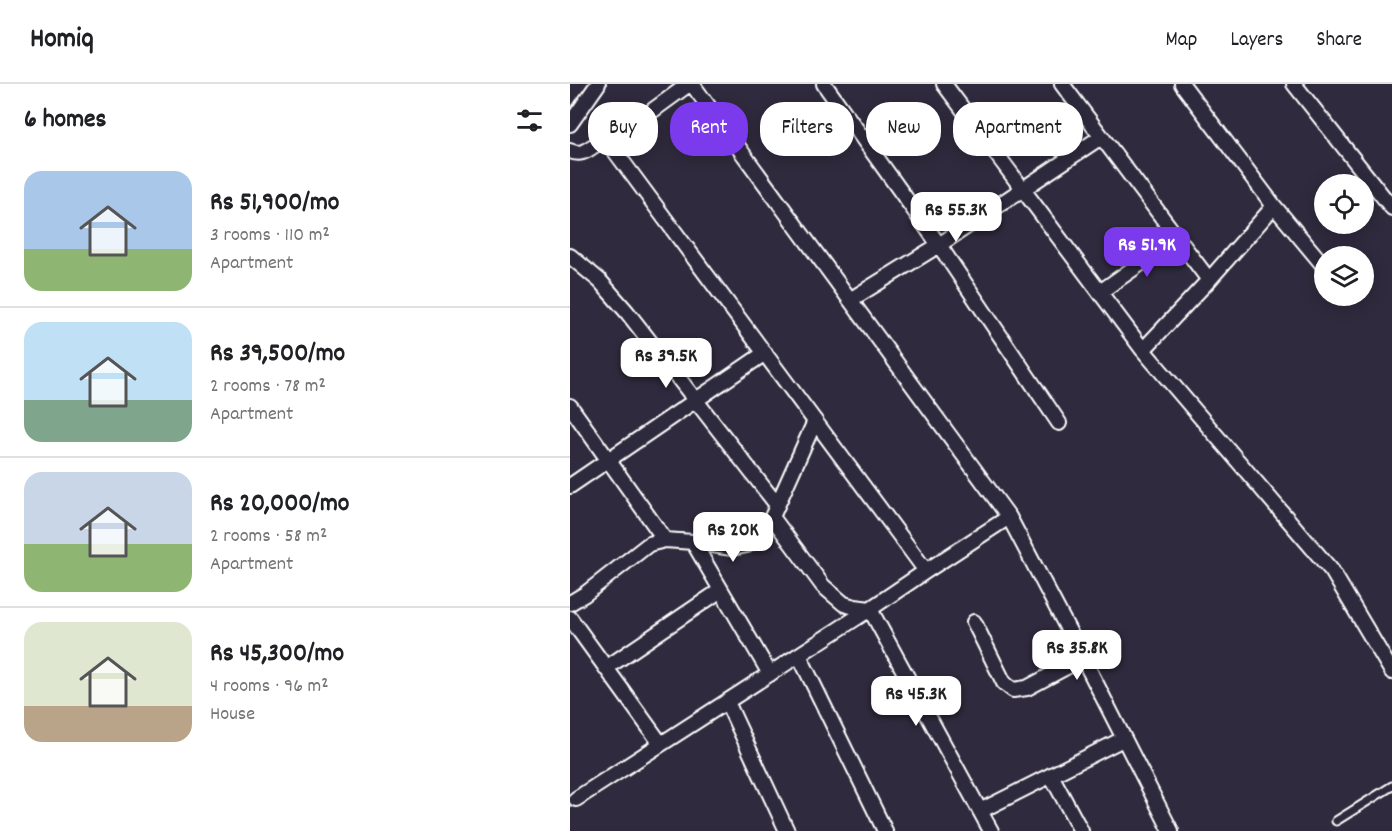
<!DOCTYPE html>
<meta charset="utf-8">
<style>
body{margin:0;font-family:Dekko,sans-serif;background:#f2f2f2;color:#202124;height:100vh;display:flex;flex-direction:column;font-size:22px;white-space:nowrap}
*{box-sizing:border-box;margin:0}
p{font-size:20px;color:#757577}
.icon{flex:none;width:33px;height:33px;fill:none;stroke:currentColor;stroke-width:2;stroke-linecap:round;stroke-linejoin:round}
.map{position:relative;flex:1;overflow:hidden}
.side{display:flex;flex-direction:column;background:#fff;width:570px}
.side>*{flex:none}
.guide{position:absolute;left:18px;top:18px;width:570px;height:54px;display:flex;gap:12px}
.controls{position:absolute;left:744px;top:90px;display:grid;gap:12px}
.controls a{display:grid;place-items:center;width:60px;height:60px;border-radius:50%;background:#fff;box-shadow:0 3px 15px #0003;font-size:30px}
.price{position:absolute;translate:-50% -51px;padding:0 14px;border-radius:12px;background:#fff;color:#222;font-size:20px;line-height:39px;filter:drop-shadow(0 2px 3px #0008)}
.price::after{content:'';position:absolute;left:50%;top:36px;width:18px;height:14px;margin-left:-9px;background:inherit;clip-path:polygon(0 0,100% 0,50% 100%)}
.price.current{background:#7c3aed;color:#fff}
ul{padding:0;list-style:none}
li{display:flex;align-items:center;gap:18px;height:150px;padding:0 24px}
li+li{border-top:2px solid #e0e0e0}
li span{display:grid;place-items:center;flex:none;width:168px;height:120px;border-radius:18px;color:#555}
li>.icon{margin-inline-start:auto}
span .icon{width:72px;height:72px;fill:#fffc;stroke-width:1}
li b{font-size:26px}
h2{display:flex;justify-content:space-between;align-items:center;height:72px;padding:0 24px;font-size:26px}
.tag{padding:0 21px;border-radius:24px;background:#fff;box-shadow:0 3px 15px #0003;font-size:21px;line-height:54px}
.tag.current{background:#7c3aed;color:#fff}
header{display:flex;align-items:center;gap:36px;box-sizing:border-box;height:84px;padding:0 30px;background:#fff;border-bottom:2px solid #e0e0e0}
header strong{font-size:28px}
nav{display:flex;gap:33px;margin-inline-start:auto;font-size:21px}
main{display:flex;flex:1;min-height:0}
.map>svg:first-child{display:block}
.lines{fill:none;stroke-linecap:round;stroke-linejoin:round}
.lane-casing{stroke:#fff;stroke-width:11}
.street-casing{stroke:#fff;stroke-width:18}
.lane{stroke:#2f2a3d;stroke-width:7}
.street{stroke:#2f2a3d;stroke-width:14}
</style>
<header>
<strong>Homiq</strong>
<nav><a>Map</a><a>Layers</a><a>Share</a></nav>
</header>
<main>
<section class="side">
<h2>6 homes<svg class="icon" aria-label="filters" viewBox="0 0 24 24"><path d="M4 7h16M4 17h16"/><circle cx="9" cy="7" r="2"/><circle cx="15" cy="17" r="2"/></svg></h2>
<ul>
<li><span style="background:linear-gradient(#a9c7e8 65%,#8fb573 0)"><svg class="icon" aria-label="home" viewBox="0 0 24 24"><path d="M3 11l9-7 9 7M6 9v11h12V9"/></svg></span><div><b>Rs 51,900/mo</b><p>3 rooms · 110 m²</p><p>Apartment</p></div></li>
<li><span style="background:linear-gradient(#bfe0f5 65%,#7fa58c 0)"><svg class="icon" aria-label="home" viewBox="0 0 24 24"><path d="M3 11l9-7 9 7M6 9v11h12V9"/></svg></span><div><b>Rs 39,500/mo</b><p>2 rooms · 78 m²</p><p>Apartment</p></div></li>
<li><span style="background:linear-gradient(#c9d6e8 60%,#8fb573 0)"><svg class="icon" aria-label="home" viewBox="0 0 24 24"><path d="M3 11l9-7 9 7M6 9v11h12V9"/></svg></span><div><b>Rs 20,000/mo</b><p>2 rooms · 58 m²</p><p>Apartment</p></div></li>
<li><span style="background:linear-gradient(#dfe7d0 70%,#b9a48a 0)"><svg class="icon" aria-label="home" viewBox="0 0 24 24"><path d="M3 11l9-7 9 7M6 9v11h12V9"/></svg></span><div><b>Rs 45,300/mo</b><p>4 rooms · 96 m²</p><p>House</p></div></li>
</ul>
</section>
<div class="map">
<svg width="822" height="747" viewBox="0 0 822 747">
<rect width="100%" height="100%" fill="#2f2a3d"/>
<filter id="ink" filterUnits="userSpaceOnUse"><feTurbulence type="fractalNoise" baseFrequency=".0167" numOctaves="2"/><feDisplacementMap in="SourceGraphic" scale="12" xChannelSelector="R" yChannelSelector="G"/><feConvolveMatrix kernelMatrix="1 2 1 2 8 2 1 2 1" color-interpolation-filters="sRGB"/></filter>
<g filter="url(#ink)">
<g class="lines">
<g class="lane-casing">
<path id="lane" d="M766,737L822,702"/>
</g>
<g class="street-casing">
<path id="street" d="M122,0L439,433L513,574L601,747
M254,0L369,161L489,339
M374,0L573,266L762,487L822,588
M492,0L639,196
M612,0L704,122L754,182
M724,0L822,124
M0,40L28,0
M38,59L119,0
M0,67C22,76 24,46 44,66L356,487
M0,172L30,197L57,228L207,421
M530,208L607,154
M280,216L369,161L531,53
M573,266L639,196L704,122
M0,322L95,456
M0,402L195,269
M202,433L253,502L274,520L285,523L300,525L421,747
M123,458L200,590
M0,519L15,510L79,460L95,456L123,458L162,464L177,461L186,455L193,448L202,433L245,337
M0,534L91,660
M404,538L434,599L443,606L457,604L513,574
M229,571L315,747
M36,584L151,506
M157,618L217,747
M481,691L511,747
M6,715L300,525L356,487L439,433
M410,727L553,655"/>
</g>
<use href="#lane" class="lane"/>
<use href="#street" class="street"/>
</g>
</g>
</svg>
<div class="controls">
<a><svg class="icon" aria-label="locate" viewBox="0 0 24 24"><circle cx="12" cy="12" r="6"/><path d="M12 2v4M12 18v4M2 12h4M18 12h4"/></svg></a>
<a><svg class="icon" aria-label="layers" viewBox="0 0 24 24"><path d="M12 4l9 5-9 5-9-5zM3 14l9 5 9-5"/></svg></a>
</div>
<b class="price" style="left:386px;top:159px">Rs 55.3K</b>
<b class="price current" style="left:577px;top:194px">Rs 51.9K</b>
<b class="price" style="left:96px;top:305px">Rs 39.5K</b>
<b class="price" style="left:163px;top:479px">Rs 20K</b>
<b class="price" style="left:507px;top:597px">Rs 35.8K</b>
<b class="price" style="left:346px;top:643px">Rs 45.3K</b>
<div class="guide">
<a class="tag">Buy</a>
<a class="tag current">Rent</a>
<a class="tag">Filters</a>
<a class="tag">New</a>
<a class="tag">Apartment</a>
</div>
</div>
</main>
